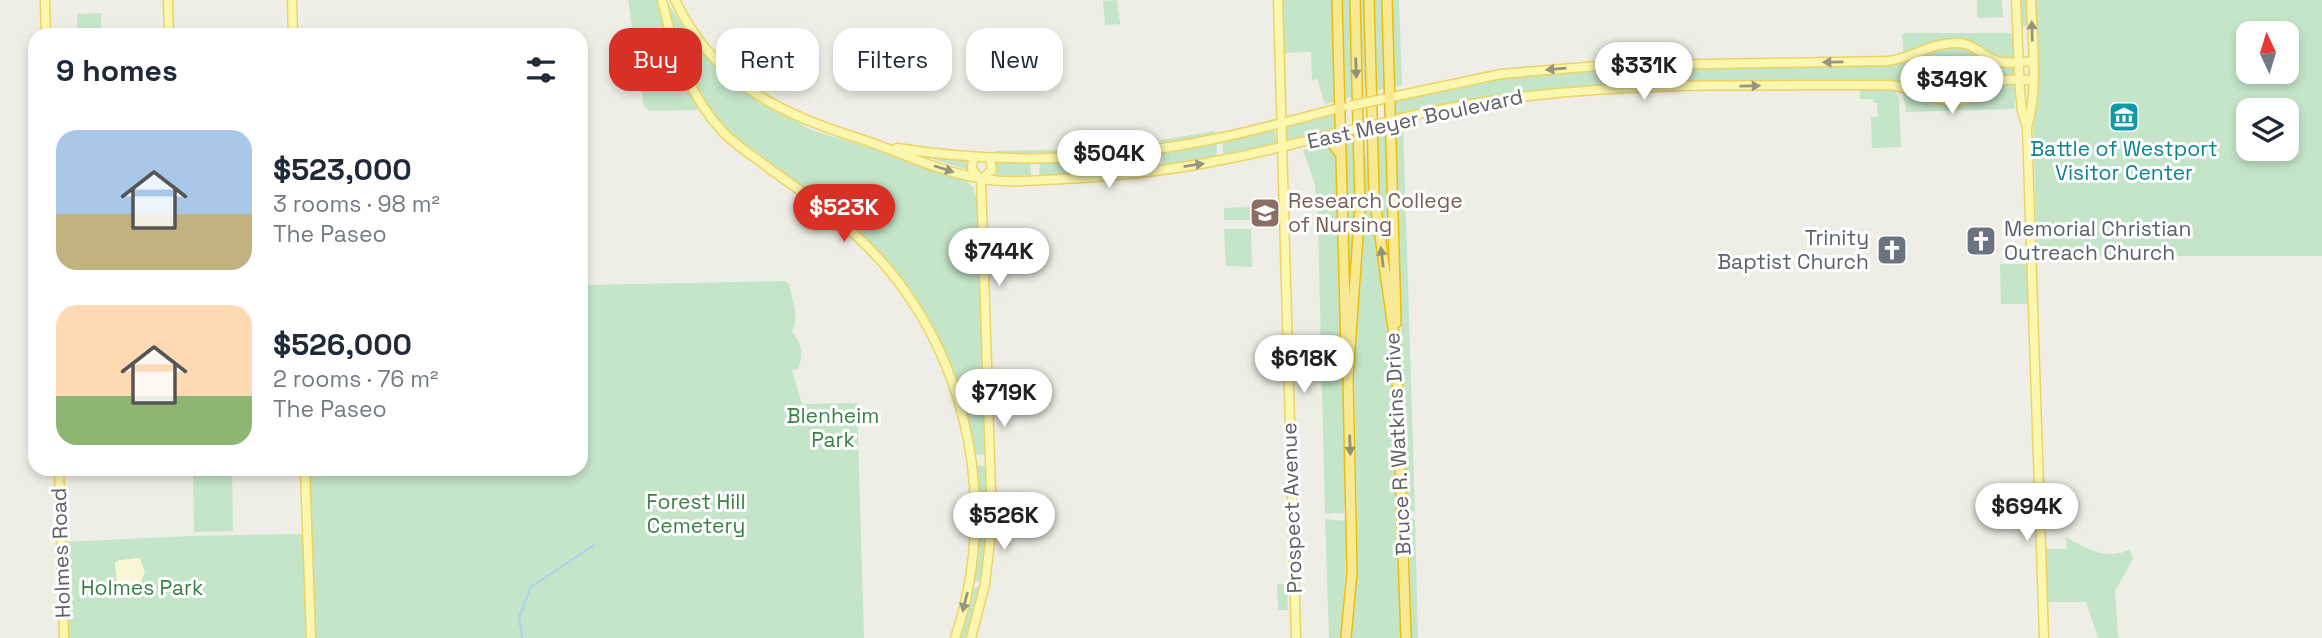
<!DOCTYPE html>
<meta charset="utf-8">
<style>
body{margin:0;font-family:"Space Grotesk",sans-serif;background:#f2f2f3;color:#1f2937;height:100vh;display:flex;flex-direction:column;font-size:26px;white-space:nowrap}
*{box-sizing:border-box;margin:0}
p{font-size:23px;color:#747a83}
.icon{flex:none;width:38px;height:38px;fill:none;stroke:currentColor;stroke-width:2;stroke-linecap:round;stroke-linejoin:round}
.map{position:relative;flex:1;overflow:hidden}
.drawer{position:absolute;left:28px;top:28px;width:560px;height:448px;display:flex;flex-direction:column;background:#fff;border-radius:21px;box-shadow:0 4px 10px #0003}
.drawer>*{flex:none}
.guide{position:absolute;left:609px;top:28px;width:665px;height:63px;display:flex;gap:14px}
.needle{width:46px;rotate:356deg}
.fabs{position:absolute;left:2236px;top:21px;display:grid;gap:14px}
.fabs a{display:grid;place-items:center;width:63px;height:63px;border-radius:14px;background:#fff;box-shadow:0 4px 10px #0003;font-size:35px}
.price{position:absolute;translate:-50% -60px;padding:0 16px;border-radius:24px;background:#fff;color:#222;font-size:23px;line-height:46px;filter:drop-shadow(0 2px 4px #0008)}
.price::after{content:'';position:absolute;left:50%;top:42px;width:21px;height:16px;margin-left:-10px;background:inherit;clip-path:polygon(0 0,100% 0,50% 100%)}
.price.on{background:#d93025;color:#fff}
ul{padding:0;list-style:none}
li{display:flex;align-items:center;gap:21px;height:175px;padding:0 28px}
li span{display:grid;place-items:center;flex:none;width:196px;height:140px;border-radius:21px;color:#555}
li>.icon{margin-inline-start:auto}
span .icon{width:84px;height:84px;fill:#fffc;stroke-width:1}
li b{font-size:30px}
h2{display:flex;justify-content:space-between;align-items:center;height:84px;padding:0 28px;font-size:30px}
.pill{padding:0 24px;border-radius:21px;background:#fff;box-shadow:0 4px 10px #0003;font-size:24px;line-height:63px}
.pill.on{background:#d93025;color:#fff}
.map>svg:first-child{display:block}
.green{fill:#c4e5c8;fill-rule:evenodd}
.sand{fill:#f9f5d7}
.water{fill:#aacffb}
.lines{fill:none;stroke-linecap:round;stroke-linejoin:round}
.stream{stroke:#aacffb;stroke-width:2}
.major-casing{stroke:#ebd463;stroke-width:11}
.highway-casing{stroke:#eabe0b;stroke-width:12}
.major{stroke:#fbf7af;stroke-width:8}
.highway{stroke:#f8ea94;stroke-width:9}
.major-bridge-casing{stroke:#ebd463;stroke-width:11;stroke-linecap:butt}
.major-bridge{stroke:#fbf7af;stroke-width:8}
.oneway{fill:#959580}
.oneway2{fill:#949076}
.labels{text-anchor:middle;stroke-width:6;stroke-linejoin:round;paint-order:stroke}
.street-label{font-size:21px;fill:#5e6066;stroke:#fff}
.culture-label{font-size:21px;fill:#0d838f;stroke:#fff}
.education-label{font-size:21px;fill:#785e54;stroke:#fff;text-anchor:start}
.worship-label{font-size:21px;fill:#5b616d;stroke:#fff;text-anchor:start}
.park-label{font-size:21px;fill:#398244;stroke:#fff}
</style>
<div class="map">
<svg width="2322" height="638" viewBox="0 0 2322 638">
<rect width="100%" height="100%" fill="#efeee6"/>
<path class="green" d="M628,0H659L675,60L698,104L697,110L650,111L644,107Z
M666,0L692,41L723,75L756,101L814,131L960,175L973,187L979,206L983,395H960L933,331L894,271L735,137L709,108L684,63L675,37Z
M1117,0L1120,24L1105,25L1103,1Z
M1282,0H1334L1336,101L1325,104L1317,79L1312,80L1311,52L1283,53Z
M1340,0H1351L1354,96L1345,99Z
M1360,0H1365L1366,73L1364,94Z
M1373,0H1385L1387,88L1376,91Z
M1390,0H1399L1402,85L1395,87Z
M1977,0H2002L2003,17L1977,18Z
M2019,0H2027L2028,24L2025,27L2020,25Z
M2034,0H2322V256H2043L2037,253L2033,119L2037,107ZM2249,33H2287V72H2249ZM2249,110H2287V149H2249Z
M101,13V32L98,35H77V14Z
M1905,33H2010L2014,37L2015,107L2013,109L1906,112L1903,92L1895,83L1593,86L1483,98L1394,116L1392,98L1488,78L1597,68L1904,60L1902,34Z
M1860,88L1895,91L1899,99L1901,147L1872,148L1871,117H1878L1877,103H1874L1873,99H1860Z
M1336,112L1337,130L1290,141L1286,139L1287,126Z
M1403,125L1415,511L1413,513L1407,511L1395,127Z
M1274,128L1277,141L1274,145L1223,155V141Z
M1387,129L1394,309L1380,202L1377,132Z
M1215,131L1214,135L1163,143L1160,140Z
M1365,135L1376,242L1392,369L1401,638H1352L1357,520L1354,360L1363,233L1364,158L1367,152Z
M1355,137V226L1349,312L1344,140Z
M1155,142L1154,145L1064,153L1000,154L994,151L1081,149Z
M1215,142L1217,145L1216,158L1164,166L1162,154L1165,150Z
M1329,143L1338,156L1346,483L1344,513L1325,514L1318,222L1315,185L1303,150Z
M1153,153L1155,165L1153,168L1043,177L1039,174L1040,161Z
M917,154L964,159L969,162V168L965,169Z
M998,161H1030L1031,175L998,176L994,171L995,163Z
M1250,207L1251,220H1224V208Z
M1224,229H1251L1252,267L1226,266Z
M2000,264H2027L2029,304H2001Z
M785,281L789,284C792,298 800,319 792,331C802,344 804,354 798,369L792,370L802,404L857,403L864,638H315L310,469H581V285Z
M964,401H982L984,404L986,452L984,455L974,454Z
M979,465L987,467V520L979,518L976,468Z
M193,469H232L233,531L194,532Z
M1413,518L1415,520L1418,638H1411L1409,520Z
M1325,519L1347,521L1342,638H1329Z
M987,525L983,580L974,582L979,527Z
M303,534L306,638H67L64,542L190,536Z
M2066,537C2088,550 2105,560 2130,550L2133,559L2115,591L2118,636L2120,638H2098L2086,602H2046L2044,549H2067Z
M1277,584H1287L1288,610H1278Z
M979,587L969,638H958L971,589Z"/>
<path class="sand" d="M140,558L145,572L140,584L128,589L117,586L115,563L119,560Z"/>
<path class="water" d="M1946,66V77L1916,78L1912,74L1915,67Z"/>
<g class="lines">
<path class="stream" d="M522,638L519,617L531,587L594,545"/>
<g class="major-casing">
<path id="major" d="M45,0L46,35
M168,0L169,35
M292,0L293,35
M662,0C673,49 689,96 724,133C738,147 755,157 770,169C797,188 825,208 850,230C964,330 1003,496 955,638
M675,0C714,81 776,113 858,138C898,151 937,171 979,178C1006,184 1036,180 1063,179C1116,176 1169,171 1221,160C1266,152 1310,139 1355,129
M1278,0L1296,638
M2016,0L2020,91L2022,111L2027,127L2044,638
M1991,59L1993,68L1991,84
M1378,100L1501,74L1598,66L1887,61C1911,59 1930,43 1955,43C1975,43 1979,54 1994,60C2005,65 2021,62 2032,61
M1385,122C1552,79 1718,86 1889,85C1913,87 1932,102 1957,101C1979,100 1980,88 1995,82C2006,78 2021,80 2033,80
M2027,127C2039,87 2032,41 2031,0
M897,148C1003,165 1114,160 1219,138C1261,129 1302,118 1343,107
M973,157L972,169L980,179
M983,178L992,170L990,158
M59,469L64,638
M305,469L311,638
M971,638L985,584L992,523L981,179"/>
</g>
<g class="highway-casing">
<path id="highway" d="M1337,0L1346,350
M1369,0L1374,194L1396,349L1406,638
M1387,0L1396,323
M1319,138L1331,142L1341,155
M1346,638L1352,571L1348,377L1360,207L1355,0"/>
</g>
<use href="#major" class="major"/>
<use href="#highway" class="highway"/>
<g class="major-bridge-casing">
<path id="major-bridge" d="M1350,106L1378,100
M1355,129L1382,123"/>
</g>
<use href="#major-bridge" class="major-bridge"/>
</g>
<defs><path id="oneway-solid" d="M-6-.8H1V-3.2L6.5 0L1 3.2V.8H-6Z" transform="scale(1.75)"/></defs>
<g class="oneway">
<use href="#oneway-solid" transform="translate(2032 31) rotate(-92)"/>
<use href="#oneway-solid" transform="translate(1833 62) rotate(179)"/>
<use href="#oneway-solid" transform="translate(1556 69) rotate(175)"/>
<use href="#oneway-solid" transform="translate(1750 86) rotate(-1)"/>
<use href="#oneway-solid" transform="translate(1194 165) rotate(-9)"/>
<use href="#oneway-solid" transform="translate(944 169) rotate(18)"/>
<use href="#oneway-solid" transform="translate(965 602) rotate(104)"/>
</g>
<g class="oneway2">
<use href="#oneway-solid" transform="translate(1356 68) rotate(88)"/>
<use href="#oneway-solid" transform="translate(1382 257) rotate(-97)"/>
<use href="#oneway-solid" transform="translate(1350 445) rotate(88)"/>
</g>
<defs>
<g id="museum-square" transform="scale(1.575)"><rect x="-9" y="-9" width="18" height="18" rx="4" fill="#0f9aa8" stroke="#fff"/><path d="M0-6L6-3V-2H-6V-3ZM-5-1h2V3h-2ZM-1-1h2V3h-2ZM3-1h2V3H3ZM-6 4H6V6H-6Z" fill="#fff"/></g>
<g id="university-square" transform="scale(1.575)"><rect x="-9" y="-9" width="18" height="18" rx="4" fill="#8d6e63" stroke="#fff"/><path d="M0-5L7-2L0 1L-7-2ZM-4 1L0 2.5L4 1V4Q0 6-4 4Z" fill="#fff"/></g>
<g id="church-square" transform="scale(1.575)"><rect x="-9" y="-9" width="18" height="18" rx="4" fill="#6b7280" stroke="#fff"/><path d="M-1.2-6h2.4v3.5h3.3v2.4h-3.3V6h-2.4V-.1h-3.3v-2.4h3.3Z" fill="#fff"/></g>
</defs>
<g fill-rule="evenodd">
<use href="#museum-square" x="2124" y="117"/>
<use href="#university-square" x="1265" y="213"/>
<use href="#church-square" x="1981" y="241"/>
<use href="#church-square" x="1892" y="250"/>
</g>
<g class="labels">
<g class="street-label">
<text transform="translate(1415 119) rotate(-12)" y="7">East Meyer Boulevard</text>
<text transform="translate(1398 444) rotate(-93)" y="7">Bruce R. Watkins Drive</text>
<text transform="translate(1292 508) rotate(-92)" y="7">Prospect Avenue</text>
<text transform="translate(61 553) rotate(-92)" y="7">Holmes Road</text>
</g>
<g class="culture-label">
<text x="2124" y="156">Battle of Westport<tspan x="2124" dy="24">Visitor Center</tspan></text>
</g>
<g class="education-label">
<text x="1288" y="208">Research College<tspan x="1288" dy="24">of Nursing</tspan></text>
</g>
<g class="worship-label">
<text x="2004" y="236">Memorial Christian<tspan x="2004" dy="24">Outreach Church</tspan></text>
<text x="1869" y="245" text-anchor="end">Trinity<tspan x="1869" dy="24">Baptist Church</tspan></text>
</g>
<g class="park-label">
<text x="833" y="423">Blenheim<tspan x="833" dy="24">Park</tspan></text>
<text x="696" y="509">Forest Hill<tspan x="696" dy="24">Cemetery</tspan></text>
<text x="142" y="595">Holmes Park</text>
</g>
</g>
</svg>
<div class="fabs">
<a><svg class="needle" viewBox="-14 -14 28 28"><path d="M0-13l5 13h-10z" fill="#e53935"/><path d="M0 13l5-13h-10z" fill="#747a83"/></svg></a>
<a><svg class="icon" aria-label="layers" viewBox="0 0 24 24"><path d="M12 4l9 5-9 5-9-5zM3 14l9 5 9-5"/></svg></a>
</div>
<b class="price" style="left:1644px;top:102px">$331K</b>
<b class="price" style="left:1952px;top:116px">$349K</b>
<b class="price" style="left:1109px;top:190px">$504K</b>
<b class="price on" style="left:844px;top:244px">$523K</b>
<b class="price" style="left:999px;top:288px">$744K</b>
<b class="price" style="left:1304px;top:395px">$618K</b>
<b class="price" style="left:1004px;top:429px">$719K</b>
<b class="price" style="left:2027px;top:543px">$694K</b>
<b class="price" style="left:1004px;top:552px">$526K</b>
<div class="guide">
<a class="pill on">Buy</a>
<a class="pill">Rent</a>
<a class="pill">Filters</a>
<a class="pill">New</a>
</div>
<section class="drawer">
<h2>9 homes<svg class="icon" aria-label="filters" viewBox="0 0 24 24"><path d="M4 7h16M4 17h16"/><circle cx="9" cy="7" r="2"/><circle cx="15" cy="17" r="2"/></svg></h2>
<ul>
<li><span style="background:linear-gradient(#a9c7e8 60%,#c2b280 0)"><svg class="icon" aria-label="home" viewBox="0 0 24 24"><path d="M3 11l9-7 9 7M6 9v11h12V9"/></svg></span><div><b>$523,000</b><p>3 rooms · 98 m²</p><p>The Paseo</p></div></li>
<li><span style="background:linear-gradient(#ffd9b3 65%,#8fb573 0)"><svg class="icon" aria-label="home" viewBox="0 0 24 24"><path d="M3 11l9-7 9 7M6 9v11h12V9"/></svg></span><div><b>$526,000</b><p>2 rooms · 76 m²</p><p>The Paseo</p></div></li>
</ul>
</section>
</div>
